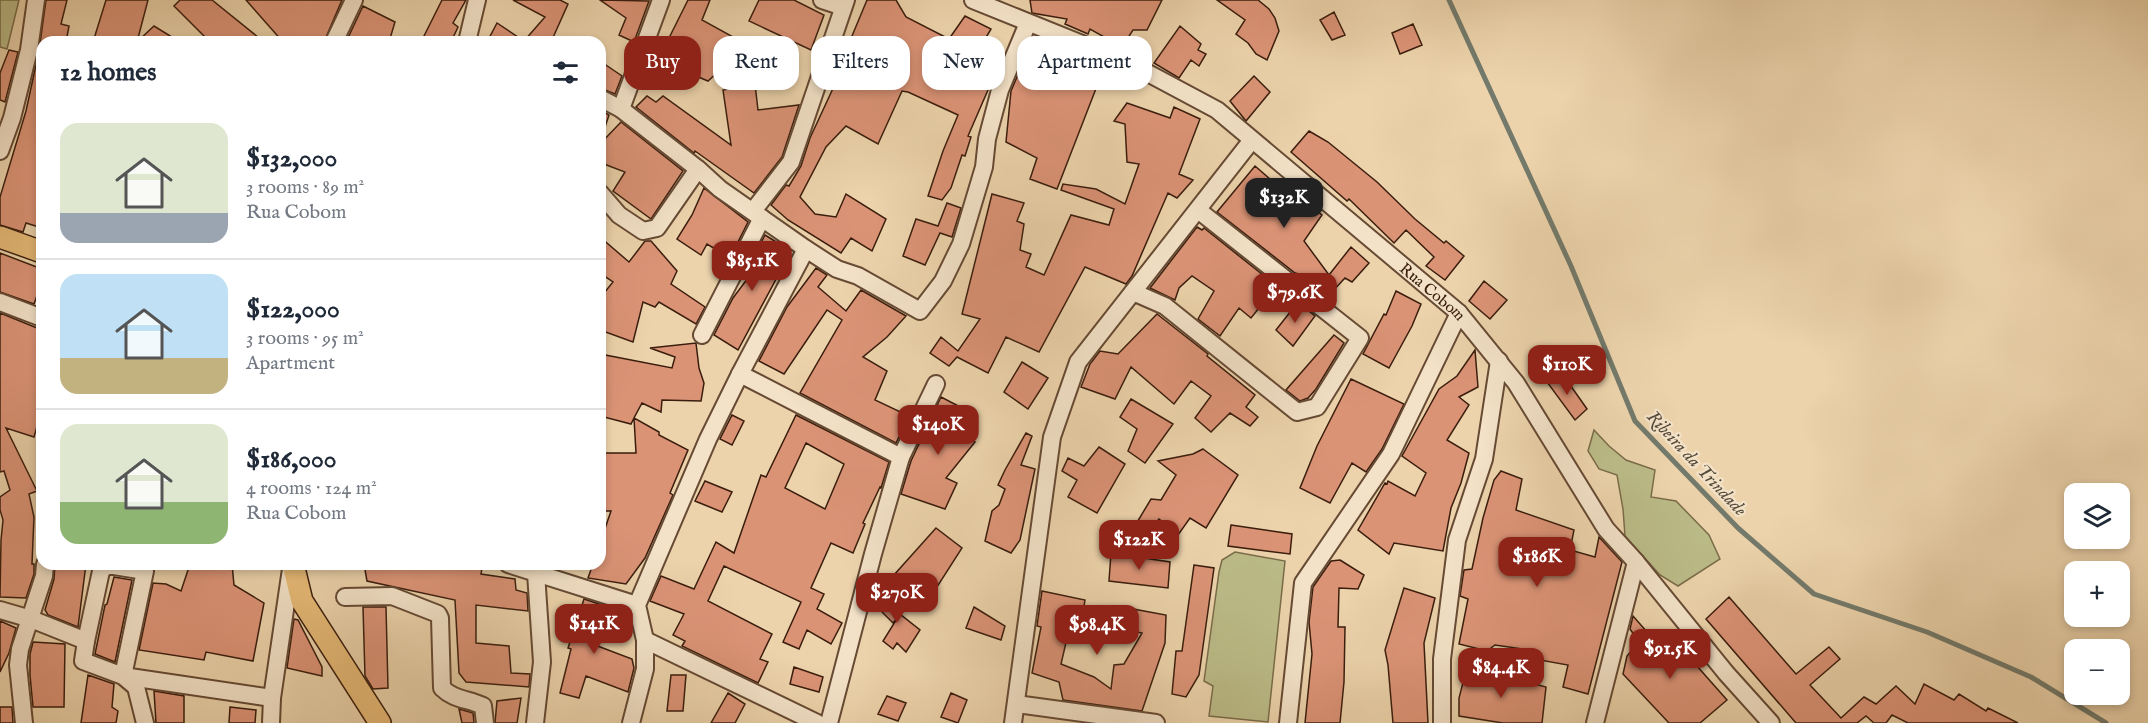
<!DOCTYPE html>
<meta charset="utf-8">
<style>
body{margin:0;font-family:"IM FELL English",serif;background:#f6f6f7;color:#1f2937;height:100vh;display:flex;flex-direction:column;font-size:22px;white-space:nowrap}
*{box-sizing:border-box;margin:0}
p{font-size:20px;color:#747a83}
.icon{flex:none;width:33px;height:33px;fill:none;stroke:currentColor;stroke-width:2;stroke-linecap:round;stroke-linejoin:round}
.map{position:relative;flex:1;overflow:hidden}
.side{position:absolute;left:36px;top:36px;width:570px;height:534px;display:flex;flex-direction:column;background:#fff;border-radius:18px;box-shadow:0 3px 9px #0003}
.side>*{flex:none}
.banner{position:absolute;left:624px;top:36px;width:570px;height:54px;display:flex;gap:12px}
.buttons{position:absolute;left:2064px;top:483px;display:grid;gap:12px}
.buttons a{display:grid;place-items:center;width:66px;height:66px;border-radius:12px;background:#fff;box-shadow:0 3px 9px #0003;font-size:30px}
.price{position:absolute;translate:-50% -51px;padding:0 14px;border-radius:12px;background:#8f2418;color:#fff;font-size:20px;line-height:39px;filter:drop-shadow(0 2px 3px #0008)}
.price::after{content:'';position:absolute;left:50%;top:36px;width:18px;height:14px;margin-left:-9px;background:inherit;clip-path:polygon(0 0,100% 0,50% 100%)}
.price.on{background:#222;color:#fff}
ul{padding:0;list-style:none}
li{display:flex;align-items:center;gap:18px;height:150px;padding:0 24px}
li+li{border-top:2px solid #e0e1e3}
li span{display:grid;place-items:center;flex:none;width:168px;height:120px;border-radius:18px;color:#555}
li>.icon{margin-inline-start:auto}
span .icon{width:72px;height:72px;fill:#fffc;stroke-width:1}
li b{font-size:26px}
h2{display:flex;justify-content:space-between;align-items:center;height:72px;padding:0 24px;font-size:26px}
.tag{padding:0 21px;border-radius:18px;background:#fff;box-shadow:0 3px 9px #0003;font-size:21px;line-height:54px}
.tag.on{background:#8f2418;color:#fff}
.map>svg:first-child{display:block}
.green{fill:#bbbb87;stroke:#7a6c4a;stroke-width:1.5}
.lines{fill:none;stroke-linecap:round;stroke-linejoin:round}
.stream{stroke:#737a6b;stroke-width:5}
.building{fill:#db9376;stroke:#3a1d0d;stroke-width:1.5;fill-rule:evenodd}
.minor-casing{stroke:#664a34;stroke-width:20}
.major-casing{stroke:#3a1d0d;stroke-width:24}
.minor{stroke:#f3e2c8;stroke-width:16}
.major{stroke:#e6ba76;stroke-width:21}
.labels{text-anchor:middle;stroke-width:4.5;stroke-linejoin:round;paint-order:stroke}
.street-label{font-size:16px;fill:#3a1d0d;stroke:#f3e2c8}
.water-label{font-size:18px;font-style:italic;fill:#564c3c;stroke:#f3e2c8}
</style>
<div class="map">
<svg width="2148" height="723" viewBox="0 0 2148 723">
<rect width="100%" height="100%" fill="#ecd3ab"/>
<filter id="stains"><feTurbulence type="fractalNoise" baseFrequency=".00333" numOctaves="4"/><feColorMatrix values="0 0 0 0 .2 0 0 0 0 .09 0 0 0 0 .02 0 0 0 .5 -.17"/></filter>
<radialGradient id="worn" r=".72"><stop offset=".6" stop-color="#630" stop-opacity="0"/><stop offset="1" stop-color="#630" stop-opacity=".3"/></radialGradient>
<path class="green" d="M0,0H19L7,49L0,47Z
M1594,430L1609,446L1626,460L1655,470L1651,497L1676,501L1709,535L1720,559L1678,586L1660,575L1625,536L1623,509L1617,475L1599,469L1588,451Z
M1235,552L1285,561L1268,722L1209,716L1213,686L1204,681L1219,572L1222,560Z"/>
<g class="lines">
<path class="stream" d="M1449,0L1571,266L1635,421L1738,528L1814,594L1927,632L2031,677L2106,723"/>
</g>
<path class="building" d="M46,0H67L61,24L69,26L66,42H42V228L26,223L23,232L0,225V197L26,111L39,51Z
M106,0H148L137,42L154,26L180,42H93Z
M180,0H212L264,42H210L174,6Z
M246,0H342L324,42H283Z
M442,0H466L453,23L458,27L451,42H421Z
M513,0H560L568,4L551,42H487L497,23L524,41L545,17Z
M600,0L649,1L634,42L619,35L626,18Z
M688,0H710L702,20L735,38L720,70L708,81L658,60Z
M759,0H794L824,15L811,50L749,21Z
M867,0H896L906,17L949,39L965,16L991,29L981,46L1001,60L968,136L971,137L965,156L962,155L951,188L942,200L928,196L943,151L958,115L908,92L902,91L878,144L846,126L826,147L800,197L815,214L836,217L846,194L886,219L872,251L851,238L841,253L788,220L771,205L786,185L789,186L801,166L810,138L842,69L852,36Z
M1030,0H1162L1147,30H1133L1122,47L1090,29L1088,34L1065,24L1067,19L1032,13Z
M1217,0H1258L1269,9L1275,18L1279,31L1267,60L1256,54L1248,43L1236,34L1245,20Z
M363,6L395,22L389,42H346Z
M1334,12L1345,35L1332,40L1320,20Z
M1413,24L1422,45L1400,54L1392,33Z
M1180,26L1201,44L1198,50L1206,54L1199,66L1191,60L1179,78L1154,63Z
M1037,40L1104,68L1057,189L1030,179L1037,158L1006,142L1011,91L1026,56Z
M9,50L18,52L5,102L0,100V73Z
M600,61L622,76L615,94L600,88Z
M1254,76L1270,92L1246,121L1230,101Z
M755,84L758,110L799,105L782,157L754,193L695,151L694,153L636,107L647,96L656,102L663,96L731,145L723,90Z
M1127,103L1170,118L1174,107L1200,119L1179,174L1193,180L1177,198L1168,193L1132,276L1126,284L1085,267L1039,352L1006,337L988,373L957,357L949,366L930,353L941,337L958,351L980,319L962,314L992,194L1024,203L1017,221L1024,224L1020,250L1031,254L1026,267L1044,275L1071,215L1109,225L1114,209L1061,190L1063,184L1096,189L1125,204L1139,164L1127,162L1125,124L1114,121Z
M600,110L609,115L602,136L600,135Z
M621,122L683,171L651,219L613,191L625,172L604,164L600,160V144Z
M1309,131L1328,142L1377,182L1415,219L1444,243L1446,241L1464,256L1445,280L1426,266L1434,257L1406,230L1394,243L1349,199L1347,201L1291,152Z
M1255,166L1301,206L1304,201L1322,215L1304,241L1329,275L1351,247L1369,263L1352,282L1345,278L1331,293L1322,284L1325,281L1295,273L1217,212Z
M704,188L748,222L730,258L707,244L701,255L677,239L692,215Z
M947,203L961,208L952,237L940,233L925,265L903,256L916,219L938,226Z
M1197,227L1202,230L1204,228L1268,279L1276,287L1251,318L1239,308L1220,336L1198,319L1214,291L1192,276L1179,288L1175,300L1150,288Z
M765,235L786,248L788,257L738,350L714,335L733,298L748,278L745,276L747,269Z
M600,237L629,262L645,241H651L677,271L671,284L705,307L696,324L659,302L655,307L643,302L633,342L600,330V298L613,282L600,273Z
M0,253L42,269V282L34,304L0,292Z
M816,268L827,275L818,287L846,311L861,290L906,316L887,337L863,357L887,371L875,400L909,416L896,443L800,393L842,320L827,310L784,374L759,361L787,307Z
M1484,281L1507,300L1490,319L1469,301Z
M1396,291L1421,304L1412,326L1389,368L1363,354L1384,314L1386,315Z
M1298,302L1315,316L1293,346L1276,330Z
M0,313L42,330V409L34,437L6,428L37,491L29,494L34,517L32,564H34V574L26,598L0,597L1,540L3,520L0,510V497L10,490L4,471L0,472Z
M1157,314L1208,354L1207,356L1255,395L1246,407L1258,417L1250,426L1230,413L1211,432L1195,418L1211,396L1191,381L1174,404L1131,367L1115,399L1081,387L1090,364L1100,351L1118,354Z
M1334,335L1344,343L1316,389L1308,398L1300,401L1286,390Z
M696,343L699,368L704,383L701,401L662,400L661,412L642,403L634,418L659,432V435L688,450L670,493L673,495L645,558L626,584L588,578L593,564H600V543L611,511H600V453H636L634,418L631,424L600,416V354L672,368L675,357L650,348Z
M1475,350L1478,387L1459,397L1469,405L1447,440L1469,453L1461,483L1451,508L1443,551L1394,543L1389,554L1358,530L1385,483L1387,484L1388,481L1415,496L1426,473L1402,456L1439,389L1457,376Z
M1022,362L1048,378L1028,409L1004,392Z
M1561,372L1587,409L1575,420L1547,382Z
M1351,379L1404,404L1382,449L1366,472L1352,463L1330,503L1300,488L1317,446Z
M941,397L970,412L959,433L975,442L946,478L957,483L945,509L901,494L911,461Z
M1131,399L1173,424L1145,463L1128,451L1137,429L1120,417Z
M732,415L744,421L732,445L720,439Z
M796,415L889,462L881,488L880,487L863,523L865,524L853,553L831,543L811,588L824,594L817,609L842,623L831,644L807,630L799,649L783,642L801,602L724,566L708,601L772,634L760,659L768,662L758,683L682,646L685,641L673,635L684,614L650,601L661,576L694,589L716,542L734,553L761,475L766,477ZM806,443L844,464L825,509L785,488Z
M1026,433L1032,436L1021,465L1035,469L1020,540L1011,553L985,541L992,511L999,505L1005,489L998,485L1005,470Z
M1099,447L1125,464L1097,513L1068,497L1077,480L1062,471L1068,458L1084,466Z
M1203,449L1238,475L1206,528L1190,518L1178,535L1159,519L1148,532L1136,524L1151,499L1161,500L1176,475L1158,461L1193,454Z
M1501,471L1522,479L1516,510L1574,530L1570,550L1595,557L1599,537L1622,562L1588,694L1563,687L1568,665L1534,659L1536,651L1495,645L1487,651L1459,644L1468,599L1460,596L1464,570L1472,569L1483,518L1494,480Z
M705,481L732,492L722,512L695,501Z
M1231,525L1292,534L1290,554L1228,546Z
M936,528L962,548L928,601L894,575Z
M1111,553L1170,562L1168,588L1109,581Z
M1340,560L1364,575L1358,589L1339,588L1338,627H1345L1344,682L1340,723H1305L1312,654L1309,622L1313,587L1331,561Z
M55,564H86L78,627L48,615L45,610L54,579Z
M190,564H232L234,585L264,603L253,661L206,652L204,660L139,650L153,583L166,584L181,591Z
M364,564H465L482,568L481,574L515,579L516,590L527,593L528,611L476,605V643L509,646L511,673L530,674L529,687L466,682L459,673L455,600L367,581Z
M1194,565L1214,568L1199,675L1186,697L1172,694L1176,651H1182Z
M114,577L132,580L115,662L95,654L105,605L107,604Z
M1404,588L1435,598L1424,643L1428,723H1393L1388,665L1385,650Z
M886,591L903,610L900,614L920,630L906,652L897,643L893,649L883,641L898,617L893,623L875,605Z
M1042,591L1085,600L1079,637L1068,634L1061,664L1094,677L1111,689L1114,665L1124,664L1142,633L1131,631L1133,609L1166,615L1165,643L1142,711L1063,700L1059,682L1032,673L1041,627L1037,626Z
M1729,597L1796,674L1829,647L1840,659L1810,685L1841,718L1864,697L1876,704L1896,686L1915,704L1924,684L1954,700L1959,694L1986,711L1988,708L2018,723H1908L1892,715L1886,723H1874L1866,716L1857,723H1796L1706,619Z
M584,599L611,608L606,622L603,621L595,645L632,659L634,668L628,692L586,676L579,698L560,693L571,649L568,648Z
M363,607H386L388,688L373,689L365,676Z
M974,607L1005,626L1001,640L966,628Z
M1633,616L1662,649L1674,640L1727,700L1700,723H1669L1623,674L1627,656L1639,642L1630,629Z
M294,619L298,620L322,667V676L287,668Z
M0,621L16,628L9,653L0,672Z
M33,642L65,644L64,707H33L30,675V654Z
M794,667L823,677L819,692L790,684Z
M1466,671L1520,680L1546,687L1542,723H1503L1459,716V698Z
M88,675L114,684L112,707L118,711L116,723H81Z
M671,675H686L683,711H667Z
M154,691L184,696V723H156Z
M728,693L745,704L735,723H711Z
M951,693L967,700L958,723L941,717Z
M887,696L906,703L898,721L878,714Z
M521,698L517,723H495L497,701Z
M0,707H12L13,723H0Z
M230,707L256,710L255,723H229Z
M459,709L473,713L474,723H462Z"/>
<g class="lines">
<g class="minor-casing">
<g id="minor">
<path d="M822,0L843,7"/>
<path id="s1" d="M973,0L1129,63L1217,110L1459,313L1516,383L1606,529L1636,562L1726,673L1771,723"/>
<path d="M334,42L354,0"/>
<path d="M467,42L477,0"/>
<path d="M600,98L621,109L698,169L720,189L806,249L837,269L858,276L920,311L943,281L961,244L984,167L987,139L1000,90L1028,23"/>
<path d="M621,109L661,0"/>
<path d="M0,151L12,118L29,50L36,0"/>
<path d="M600,193L619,215L643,231L657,228L698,169"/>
<path d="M753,211L791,162L846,0"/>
<path d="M1133,292L1165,306L1297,412L1317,407L1360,338L1198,210"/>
<path d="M0,302L42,318"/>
<path d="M702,335L762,218"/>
<path d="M740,374L901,457"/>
<path d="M114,564V566L145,571L123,676L272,698"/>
<path d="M508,564L637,605"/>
<path d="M345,597L392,596L438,614L440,618L442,688C454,700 469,699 483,706L485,723"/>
<path d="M0,610L31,619L86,641L83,661L123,676L136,687L145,723"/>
<path d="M645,640L817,723"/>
<path d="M86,641L101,571L106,566H114"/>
<path d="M1016,704L1156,723"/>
<path d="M24,723L18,665L20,649L44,576L45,564"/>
<path d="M271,723L272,698L291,569"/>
<path d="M535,723L542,662L536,573"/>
<path d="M631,723L645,669V640L637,605L708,439L740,374L806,249"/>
<path d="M829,723L873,554L901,457L936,384"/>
<path d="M1013,723L1052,437L1078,362L1252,140"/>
<path d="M1288,723L1303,583L1391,454L1459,313"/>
<path d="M1442,723V659L1457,540L1484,459L1499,361"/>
<path d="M1595,723L1636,562"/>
</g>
</g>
<g class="major-casing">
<path id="major" d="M0,237L42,252
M293,564L302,601L380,723"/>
</g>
<use href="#minor" class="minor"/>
<use href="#major" class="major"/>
</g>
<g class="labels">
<g class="street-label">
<text dy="6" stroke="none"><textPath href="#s1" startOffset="550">Rua Cobom</textPath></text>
</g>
<g class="water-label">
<text transform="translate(1697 463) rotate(47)" y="6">Ribeira da Trindade</text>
</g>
</g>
<rect width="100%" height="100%" filter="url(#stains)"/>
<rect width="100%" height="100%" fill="url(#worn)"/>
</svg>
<div class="buttons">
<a><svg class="icon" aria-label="layers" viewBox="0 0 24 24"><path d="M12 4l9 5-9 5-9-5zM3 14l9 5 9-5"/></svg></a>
<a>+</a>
<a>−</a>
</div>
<b class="price on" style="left:1284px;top:229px">$132K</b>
<b class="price" style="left:752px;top:292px">$85.1K</b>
<b class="price" style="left:1295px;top:324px">$79.6K</b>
<b class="price" style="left:1567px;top:396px">$110K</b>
<b class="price" style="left:938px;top:456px">$140K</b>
<b class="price" style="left:1139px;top:571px">$122K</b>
<b class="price" style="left:1537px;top:588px">$186K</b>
<b class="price" style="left:897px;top:624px">$270K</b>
<b class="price" style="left:594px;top:655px">$141K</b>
<b class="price" style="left:1097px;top:656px">$98.4K</b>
<b class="price" style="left:1670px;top:680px">$91.5K</b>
<b class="price" style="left:1501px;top:699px">$84.4K</b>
<div class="banner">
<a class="tag on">Buy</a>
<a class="tag">Rent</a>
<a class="tag">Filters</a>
<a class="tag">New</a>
<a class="tag">Apartment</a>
</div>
<section class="side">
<h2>12 homes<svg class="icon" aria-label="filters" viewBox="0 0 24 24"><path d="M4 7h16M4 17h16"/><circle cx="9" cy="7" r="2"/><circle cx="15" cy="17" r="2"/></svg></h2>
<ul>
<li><span style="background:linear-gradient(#dfe7d0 75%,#9aa5b1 0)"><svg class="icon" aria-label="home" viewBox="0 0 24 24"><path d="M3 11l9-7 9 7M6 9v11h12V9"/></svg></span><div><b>$132,000</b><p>3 rooms · 89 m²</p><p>Rua Cobom</p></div></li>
<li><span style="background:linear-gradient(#bfe0f5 70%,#c2b280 0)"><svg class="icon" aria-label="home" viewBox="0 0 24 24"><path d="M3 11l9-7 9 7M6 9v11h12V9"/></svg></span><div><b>$122,000</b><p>3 rooms · 95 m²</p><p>Apartment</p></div></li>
<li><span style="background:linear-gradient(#dfe7d0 65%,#8fb573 0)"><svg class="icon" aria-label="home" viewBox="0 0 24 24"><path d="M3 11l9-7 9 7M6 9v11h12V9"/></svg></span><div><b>$186,000</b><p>4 rooms · 124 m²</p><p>Rua Cobom</p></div></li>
</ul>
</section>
</div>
